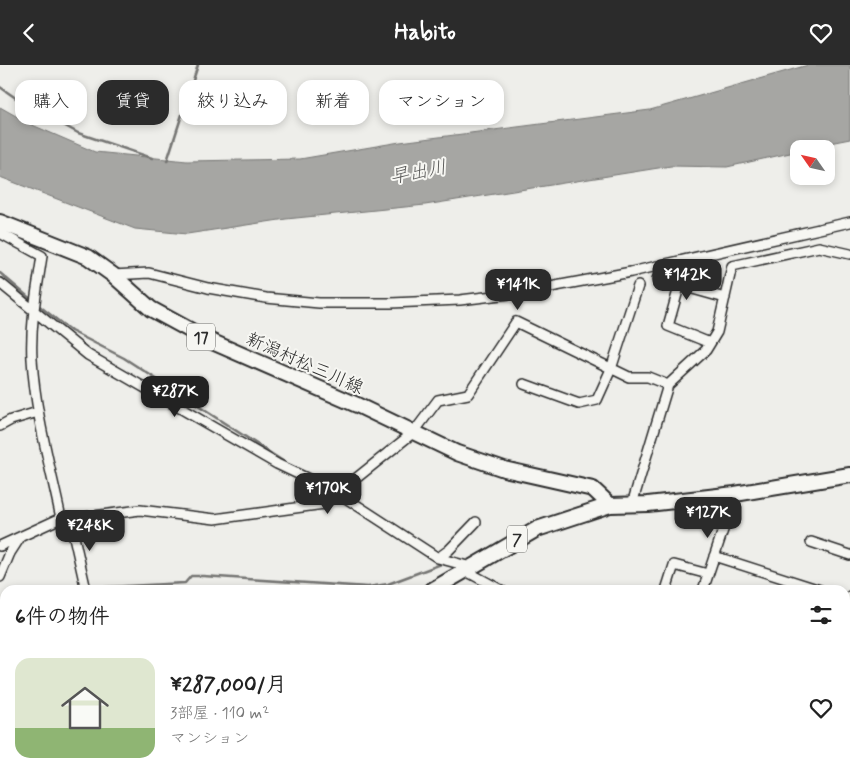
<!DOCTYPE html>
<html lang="ja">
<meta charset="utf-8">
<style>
body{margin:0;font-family:Mynerve,"Klee One",sans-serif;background:#f6f6f6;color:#222;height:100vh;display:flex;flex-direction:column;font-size:19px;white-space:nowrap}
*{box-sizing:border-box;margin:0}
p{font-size:16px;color:#767676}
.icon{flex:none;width:28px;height:28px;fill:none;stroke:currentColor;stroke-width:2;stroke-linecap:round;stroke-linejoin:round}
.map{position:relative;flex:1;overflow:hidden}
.panel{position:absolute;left:0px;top:520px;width:850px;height:196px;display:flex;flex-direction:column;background:#fff;border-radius:15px 15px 0 0;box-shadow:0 2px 8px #0003}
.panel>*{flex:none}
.hud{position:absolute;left:15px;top:15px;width:500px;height:45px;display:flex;gap:10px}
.needle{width:32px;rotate:304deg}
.controls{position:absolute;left:790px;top:75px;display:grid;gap:10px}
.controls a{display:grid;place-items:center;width:45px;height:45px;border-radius:10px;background:#fff;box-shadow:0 2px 8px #0003;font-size:25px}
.price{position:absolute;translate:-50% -42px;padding:0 11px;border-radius:10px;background:#2b2b2b;color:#fff;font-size:16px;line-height:32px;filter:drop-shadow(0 1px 2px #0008)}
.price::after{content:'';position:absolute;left:50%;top:30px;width:15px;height:11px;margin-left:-8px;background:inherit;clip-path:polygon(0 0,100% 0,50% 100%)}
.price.on{background:#222;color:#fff}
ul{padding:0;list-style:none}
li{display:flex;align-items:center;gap:15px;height:125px;padding:0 15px}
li+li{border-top:1px solid #e0e0e0}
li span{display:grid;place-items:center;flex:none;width:140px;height:100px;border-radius:15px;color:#555}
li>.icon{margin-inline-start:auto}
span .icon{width:60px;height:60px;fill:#fffc;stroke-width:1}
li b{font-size:21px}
h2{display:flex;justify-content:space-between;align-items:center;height:60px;padding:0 15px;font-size:21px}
.tag{padding:0 18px;border-radius:15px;background:#fff;box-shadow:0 2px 8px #0003;font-size:18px;line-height:45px}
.tag.on{background:#2b2b2b;color:#fff}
header{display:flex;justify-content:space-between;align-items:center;height:65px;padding:0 15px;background:#2b2b2b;color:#fff;font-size:22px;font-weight:700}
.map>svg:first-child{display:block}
.water{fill:#a6a6a3;stroke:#757573}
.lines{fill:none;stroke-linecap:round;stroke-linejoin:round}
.stream{stroke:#757573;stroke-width:2.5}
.minor-casing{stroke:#2b2b2b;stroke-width:12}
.tertiary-casing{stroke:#2b2b2b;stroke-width:14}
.primary-casing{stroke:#2b2b2b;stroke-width:18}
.minor{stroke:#f6f6f2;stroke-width:9}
.tertiary{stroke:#f6f6f2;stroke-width:10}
.primary{stroke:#f6f6f2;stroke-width:14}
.labels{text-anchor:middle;stroke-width:4;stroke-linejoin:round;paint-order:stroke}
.shield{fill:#f6f6f2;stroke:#686867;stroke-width:1}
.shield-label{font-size:16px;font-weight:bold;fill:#2b2b2b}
.street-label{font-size:18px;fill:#2b2b2b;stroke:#f6f6f2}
.water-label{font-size:19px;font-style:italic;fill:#565655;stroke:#f6f6f2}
</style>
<header><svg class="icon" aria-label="back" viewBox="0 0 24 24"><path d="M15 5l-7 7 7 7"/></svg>Habito<svg class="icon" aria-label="heart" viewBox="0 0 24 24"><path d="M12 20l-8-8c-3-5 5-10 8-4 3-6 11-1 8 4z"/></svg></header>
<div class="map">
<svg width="850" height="716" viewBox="0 0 850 716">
<rect width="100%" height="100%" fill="#eeeeea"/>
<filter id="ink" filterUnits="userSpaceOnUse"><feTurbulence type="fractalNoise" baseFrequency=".02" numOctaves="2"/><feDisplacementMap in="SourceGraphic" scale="10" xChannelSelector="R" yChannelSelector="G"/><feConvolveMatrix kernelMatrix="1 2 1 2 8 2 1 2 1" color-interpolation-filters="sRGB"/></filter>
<g filter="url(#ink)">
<path class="water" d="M808,0H850V74L799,84V86L727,102L671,101L425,140L286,154L187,169L135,164L0,112V42L30,59L95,87L187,96L300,94L400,77L650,45Z"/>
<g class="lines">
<path class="stream" d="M0,22L20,36L78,68L152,93
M167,96L198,0
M0,208L33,236
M37,239L71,266L124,293L289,400
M492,515L510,525
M88,523L185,518L191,511H203L368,522L388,519L444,498
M54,525L83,523
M0,548L5,545
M0,596L5,601
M242,711L279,716"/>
<g class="minor-casing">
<path id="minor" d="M0,168L42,191C37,225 30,259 32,294C35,347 50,401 61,453
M113,210L149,208L208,223L266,233L319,238H391L460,235L518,228L631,207L850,157
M657,214L725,233
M0,218L88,290L277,399L338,428L438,493L471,502
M679,222L668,261L710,278
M524,319L579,339L597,335L611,304L638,221
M0,361L11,355L38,347
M632,439L668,320L706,285L717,267L732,201L819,182L850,189
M70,454L86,525
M811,477L850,490
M0,481L61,453L70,454L140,445L215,454L324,439L414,367L438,335L468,329L516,257L629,312H648L668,320
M714,491L820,525
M438,493L449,485L476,457
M466,506L501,525
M0,512L10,488L19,474
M666,525L674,500L708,509
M703,525L735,429
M845,545L850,531
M845,606L850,608
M0,645L5,650
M845,654L850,655
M845,683L850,685
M65,711L70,716
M401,716L405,711"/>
</g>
<g class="tertiary-casing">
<path id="tertiary" d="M213,711L223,716"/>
</g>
<g class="primary-casing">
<path id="primary" d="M0,157L88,192L113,210L151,244L208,275L357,340L457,388L504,404L593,424L610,440
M432,525L537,464L610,440L648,439L735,429L850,410
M91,716L101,711"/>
</g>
<use href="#minor" class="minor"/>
<use href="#tertiary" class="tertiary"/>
<use href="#primary" class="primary"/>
</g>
</g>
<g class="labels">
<g class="shield">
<rect x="187" y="258.5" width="28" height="27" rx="4"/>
<rect x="507" y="460.5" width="20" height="27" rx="4"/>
</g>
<g class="shield-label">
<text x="201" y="278">17</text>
<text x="517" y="480">7</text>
</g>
<g class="street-label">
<text transform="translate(305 298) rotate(24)" y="6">新潟村松三川線</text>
</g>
<g class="water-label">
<text transform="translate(418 106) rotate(-11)" y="7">早出川</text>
</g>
</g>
</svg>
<div class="controls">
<a><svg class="needle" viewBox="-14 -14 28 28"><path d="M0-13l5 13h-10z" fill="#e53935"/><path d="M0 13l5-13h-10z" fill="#767676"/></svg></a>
</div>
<b class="price" style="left:687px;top:236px">¥142K</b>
<b class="price" style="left:518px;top:246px">¥141K</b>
<b class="price on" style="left:175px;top:353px">¥287K</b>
<b class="price" style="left:328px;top:450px">¥170K</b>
<b class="price" style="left:708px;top:474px">¥127K</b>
<b class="price" style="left:90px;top:487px">¥248K</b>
<div class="hud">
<a class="tag">購入</a>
<a class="tag on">賃貸</a>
<a class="tag">絞り込み</a>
<a class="tag">新着</a>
<a class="tag">マンション</a>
</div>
<section class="panel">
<h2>6件の物件<svg class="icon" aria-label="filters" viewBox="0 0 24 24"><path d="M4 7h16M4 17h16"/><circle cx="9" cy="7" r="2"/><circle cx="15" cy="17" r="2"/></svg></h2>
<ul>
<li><span style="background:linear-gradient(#dfe7d0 70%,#8fb573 0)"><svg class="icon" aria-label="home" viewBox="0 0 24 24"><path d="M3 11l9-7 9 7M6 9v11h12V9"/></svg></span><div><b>¥287,000/月</b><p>3部屋 · 110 m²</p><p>マンション</p></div><svg class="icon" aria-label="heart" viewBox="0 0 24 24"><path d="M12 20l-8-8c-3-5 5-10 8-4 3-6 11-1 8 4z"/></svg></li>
</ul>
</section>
</div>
